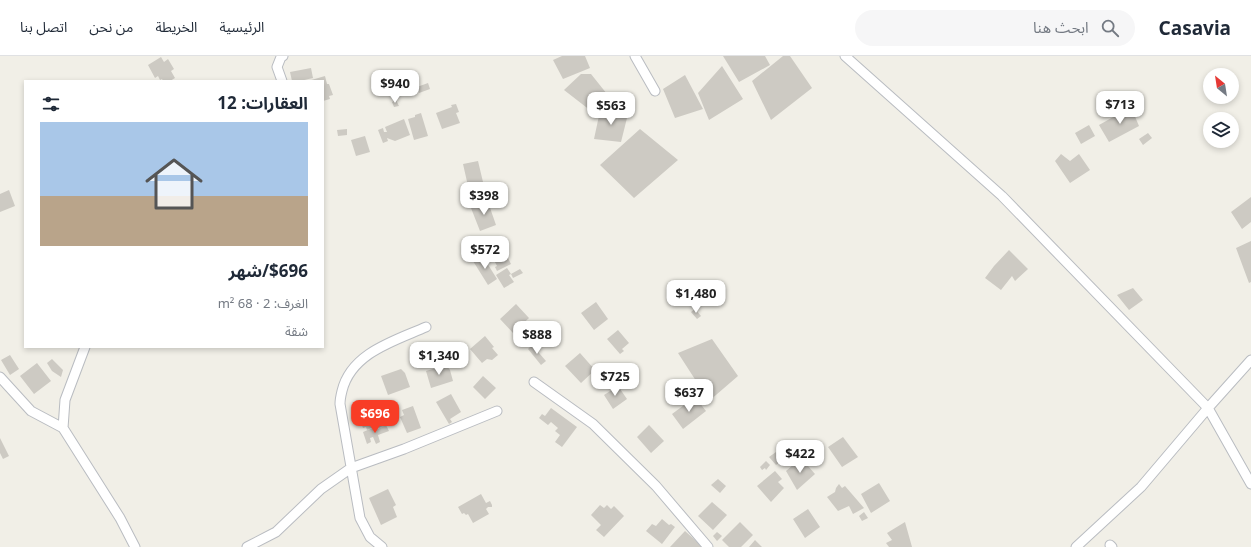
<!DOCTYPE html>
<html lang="ar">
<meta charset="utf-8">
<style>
body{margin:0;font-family:"Noto Sans","Noto Sans Arabic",sans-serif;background:#f6f6f7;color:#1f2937;direction:rtl;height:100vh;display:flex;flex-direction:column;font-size:15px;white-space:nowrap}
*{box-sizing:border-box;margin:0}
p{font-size:13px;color:#747a83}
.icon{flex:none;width:22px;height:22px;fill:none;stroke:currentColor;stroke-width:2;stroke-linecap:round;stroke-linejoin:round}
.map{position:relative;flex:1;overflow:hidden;direction:ltr}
.panel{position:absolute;left:24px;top:24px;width:300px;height:268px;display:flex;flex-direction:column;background:#fff;border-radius:0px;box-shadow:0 2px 6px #0003;direction:rtl}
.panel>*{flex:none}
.needle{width:26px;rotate:330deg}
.buttons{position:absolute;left:1203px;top:12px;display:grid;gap:8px}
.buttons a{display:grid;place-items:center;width:36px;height:36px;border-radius:50%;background:#fff;box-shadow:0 2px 6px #0003;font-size:20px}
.price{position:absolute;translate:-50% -34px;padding:0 9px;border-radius:8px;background:#fff;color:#222;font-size:13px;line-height:26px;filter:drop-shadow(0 1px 2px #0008)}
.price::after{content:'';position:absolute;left:50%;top:24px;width:12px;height:9px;margin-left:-6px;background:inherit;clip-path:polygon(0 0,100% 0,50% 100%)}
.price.active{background:#f83d26;color:#fff}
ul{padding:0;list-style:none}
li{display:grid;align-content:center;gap:8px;height:212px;padding:0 16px}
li+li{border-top:1px solid #e0e1e3}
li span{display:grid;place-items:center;height:124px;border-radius:0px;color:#555}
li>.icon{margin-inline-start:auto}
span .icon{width:72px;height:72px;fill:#fffc;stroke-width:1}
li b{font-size:17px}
h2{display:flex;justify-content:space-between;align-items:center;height:48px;padding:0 16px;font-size:17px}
header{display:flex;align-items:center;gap:24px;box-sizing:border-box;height:56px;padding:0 20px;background:#fff;border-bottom:1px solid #e0e1e3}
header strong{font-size:19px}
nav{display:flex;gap:22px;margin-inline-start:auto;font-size:14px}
.search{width:280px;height:36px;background:#f6f6f7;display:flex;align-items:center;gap:10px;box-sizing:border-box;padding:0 14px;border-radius:22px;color:#747a83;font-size:15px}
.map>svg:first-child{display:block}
.building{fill:#cdcac3}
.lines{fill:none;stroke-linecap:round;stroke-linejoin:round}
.minor-casing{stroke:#b9bcc1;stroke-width:11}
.minor{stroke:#fff;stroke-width:9}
</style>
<header>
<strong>Casavia</strong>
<div class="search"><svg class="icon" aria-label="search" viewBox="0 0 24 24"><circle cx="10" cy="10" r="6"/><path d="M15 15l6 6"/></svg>ابحث هنا</div>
<nav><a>الرئيسية</a><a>الخريطة</a><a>من نحن</a><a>اتصل بنا</a></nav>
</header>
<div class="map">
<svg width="1251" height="491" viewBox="0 0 1251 491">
<rect width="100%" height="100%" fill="#f1efe7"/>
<path class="building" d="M562,0H585L590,12L563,23L553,4Z
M723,0H765L770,9L739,26Z
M783,0H790L812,32L771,64L752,25Z
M161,1L164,6L168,3L174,13L171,15L175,22L170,25H163L162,23L160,24L158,20L155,22L148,9Z
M722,10L743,43L709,64L698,37Z
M311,12L313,22L300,25H292L290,16Z
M581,18H591L611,43L595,58L564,34Z
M685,19L703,53L675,62L663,33Z
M325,20L327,28H329L333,39L329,40L330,43L323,45V25H308Z
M428,27L430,33L419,37L417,31Z
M396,44L399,50L394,51L392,46Z
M456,48L459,56L456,57L460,67L442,73L436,57L452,51L451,49Z
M1131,51L1139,70L1109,86L1099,69Z
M600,55L628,58L621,86L594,83Z
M421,57L428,80L414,84L408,63L415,61V59Z
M404,63L410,79L395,85L387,82L388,85L383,87L378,74L383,72L384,76H387L385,71Z
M1089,69L1095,80L1081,88L1075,77Z
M347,73V79L338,80L337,74Z
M640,73L678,104L634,142L600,109Z
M1148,77L1152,82L1143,89L1139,83Z
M365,80L370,96L356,100L351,84Z
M1061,98L1070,105L1079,98L1090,114L1070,127L1055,105Z
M478,105L483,126L468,130L463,108Z
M9,134L15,150L0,156V138Z
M1251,141V166L1242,173L1231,156Z
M488,146L496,169L480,175L471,152Z
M1251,185V226L1249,227L1236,192Z
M503,192L511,208L497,215L495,211L497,210L494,204L491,205L488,200Z
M1009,194L1028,213L1015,225L1012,220L1001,234L985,222L994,210Z
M482,199L497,223L488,229L473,205Z
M507,212L511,218L520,213L523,217L513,222L511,218L509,219L514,226L504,232L496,219Z
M1133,232L1143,244L1129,254L1117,239Z
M596,246L608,263L594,274L581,257Z
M516,248L529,262L513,277L500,263Z
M695,253L701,260L697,263L691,256Z
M618,274L629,287L622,293L624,295L620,298L607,283Z
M485,280L494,291L492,292L498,299L492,304L487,303L482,307L470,293Z
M712,283L738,320L709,345L678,297Z
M532,289L546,305L541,309L528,293Z
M580,297L595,314L581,327L565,310Z
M10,299L19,313L10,319L1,304Z
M52,303L63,314L61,321L52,315L47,307Z
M37,307L51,325L34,338L20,320Z
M446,309L450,314L453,325L431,332L426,315Z
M401,313L405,317L410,331L388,339L381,320Z
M483,320L496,332L485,343L473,331Z
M618,330L627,343L613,353L604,339Z
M451,338L461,356L450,363L452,366L449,368L436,346Z
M695,341L706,355L683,373L672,358Z
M376,347L386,369L379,372L378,369L367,374L366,371L363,372L360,364L362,363L359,355Z
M413,350L421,372L407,377L400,361L404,359L402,354Z
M551,352L577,371L562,391L555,386L560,379L555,375L558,372L551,366L548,369L539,362L542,358L545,360Z
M386,369L389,375L378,379L380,386L376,388L373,381L370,382L371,386L367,388L363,376L375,371L376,374Z
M649,369L664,385L651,397L637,381Z
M843,381L858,401L842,411L828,391Z
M0,382L9,400L3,403L0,397Z
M776,396L782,405L776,409L769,401Z
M801,402L815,418L797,434L786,415Z
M766,405L770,409L766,414L765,412L762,414L760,411Z
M775,415L782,423L778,426L784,432L771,446L757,430Z
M718,423L726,430L720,437L711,429Z
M879,427L890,445L871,457L861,438Z
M839,428L842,432L845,430L864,452L853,458L849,450L838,455L827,441L835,436L836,432Z
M388,433L396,449L393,451L397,461L381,469L369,442Z
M481,438L486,447L490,445L492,449V451H488L486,453L489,458L473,467L468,458L466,459L464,457L462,458L458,451Z
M712,446L727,459L713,474L698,460Z
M600,449L604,452L607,449L611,453L614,450L624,460L604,481L596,474L601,469L591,459Z
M808,453L820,471L805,482L793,463Z
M864,456L868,462L862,465L859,460Z
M662,463L669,469L671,468L675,471L662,488L646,475L652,468L656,470Z
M740,466L753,479L741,491H729L722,484Z
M905,466L912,491H889L886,487L892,484L887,477Z
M685,475L703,491H670Z
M717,476L722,480L717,485L713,480Z
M755,484L762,491H749Z"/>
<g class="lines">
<g class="minor-casing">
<path id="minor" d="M635,0L655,35
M845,0L1002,140L1208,352L1251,428
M282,25L277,11L281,1L283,0
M0,321L31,355L63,372L120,462L135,491
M534,326L593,368L656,430L708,491
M63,372L65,344L85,291
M1110,489L1112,491
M247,491L276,476L321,433L351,412L404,393L497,355
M382,491L370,481L360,462L340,348C340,343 341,339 342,335C351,297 394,285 426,271
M1076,491L1141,431L1208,352L1251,304"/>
</g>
<use href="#minor" class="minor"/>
</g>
</svg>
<div class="buttons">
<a><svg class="needle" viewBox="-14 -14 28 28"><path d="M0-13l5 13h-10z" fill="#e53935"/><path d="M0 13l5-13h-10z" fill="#747a83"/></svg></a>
<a><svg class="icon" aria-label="layers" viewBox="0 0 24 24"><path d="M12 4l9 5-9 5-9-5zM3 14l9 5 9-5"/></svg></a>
</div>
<b class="price" style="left:395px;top:48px">$940</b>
<b class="price" style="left:1120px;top:69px">$713</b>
<b class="price" style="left:611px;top:70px">$563</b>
<b class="price" style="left:484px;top:160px">$398</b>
<b class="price" style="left:485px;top:214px">$572</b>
<b class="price" style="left:696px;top:258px">$1,480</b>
<b class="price" style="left:537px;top:299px">$888</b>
<b class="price" style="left:439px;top:320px">$1,340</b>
<b class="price" style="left:615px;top:341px">$725</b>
<b class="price" style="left:689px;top:357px">$637</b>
<b class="price active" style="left:375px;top:378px">$696</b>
<b class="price" style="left:800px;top:418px">$422</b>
<section class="panel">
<h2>العقارات: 12<svg class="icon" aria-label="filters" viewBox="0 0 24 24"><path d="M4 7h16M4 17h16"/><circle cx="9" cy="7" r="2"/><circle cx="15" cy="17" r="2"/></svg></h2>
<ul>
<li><span style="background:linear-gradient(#a9c7e8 60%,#b9a48a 0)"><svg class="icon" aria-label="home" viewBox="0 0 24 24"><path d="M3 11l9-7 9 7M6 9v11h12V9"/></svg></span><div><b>$696/شهر</b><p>الغرف: 2 · 68 m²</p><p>شقة</p></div></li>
</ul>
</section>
</div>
